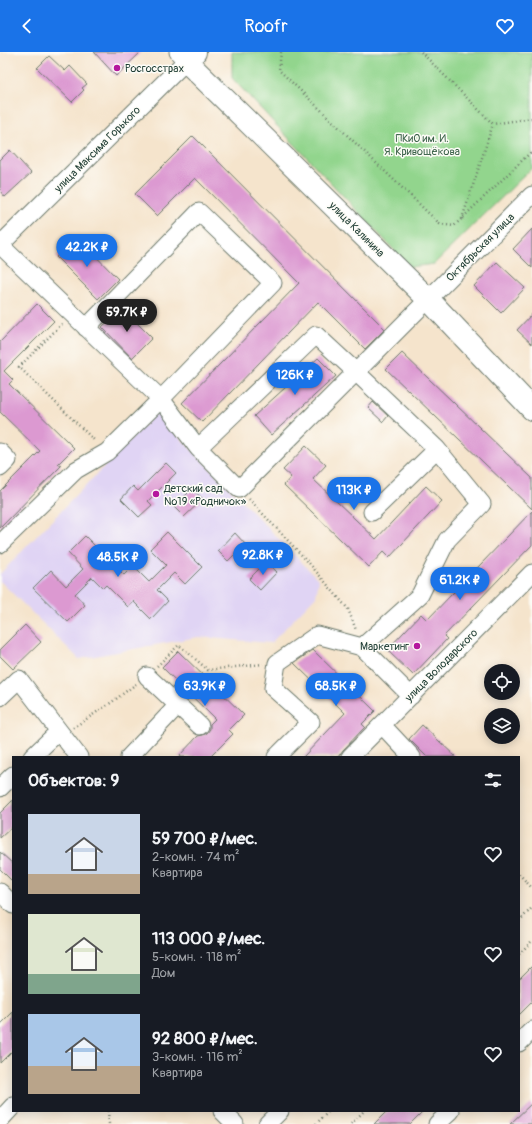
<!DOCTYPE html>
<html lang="ru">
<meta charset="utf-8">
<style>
body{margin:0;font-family:Pangolin,sans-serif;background:#20242c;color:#f1f3f6;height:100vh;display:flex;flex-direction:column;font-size:15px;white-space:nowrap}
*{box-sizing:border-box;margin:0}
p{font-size:13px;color:#9ea1a6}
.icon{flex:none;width:22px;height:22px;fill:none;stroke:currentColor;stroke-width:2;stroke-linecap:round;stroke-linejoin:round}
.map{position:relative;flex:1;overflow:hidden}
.side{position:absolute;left:12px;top:704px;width:508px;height:356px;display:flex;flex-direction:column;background:#171b24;border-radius:0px;box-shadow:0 2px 10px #0003}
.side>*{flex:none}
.fabs{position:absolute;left:484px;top:612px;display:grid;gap:8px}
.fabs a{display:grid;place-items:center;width:36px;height:36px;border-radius:50%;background:#171b24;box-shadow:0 2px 10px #0003;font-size:20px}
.price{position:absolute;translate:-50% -34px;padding:0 9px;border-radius:14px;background:#1a73e8;color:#fff;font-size:13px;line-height:26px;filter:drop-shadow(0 1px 2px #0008)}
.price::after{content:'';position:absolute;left:50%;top:24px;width:12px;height:9px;margin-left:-6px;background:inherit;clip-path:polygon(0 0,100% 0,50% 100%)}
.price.active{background:#222;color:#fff}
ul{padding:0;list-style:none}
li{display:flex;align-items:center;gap:12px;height:100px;padding:0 16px}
li span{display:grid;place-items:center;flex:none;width:112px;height:80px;border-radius:0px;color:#555}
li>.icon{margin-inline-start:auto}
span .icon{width:48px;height:48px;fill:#fffc;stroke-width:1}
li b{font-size:17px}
h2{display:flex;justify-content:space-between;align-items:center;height:48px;padding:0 16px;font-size:17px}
header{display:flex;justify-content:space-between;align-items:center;height:52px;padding:0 16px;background:#1a73e8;color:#fff;font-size:18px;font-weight:600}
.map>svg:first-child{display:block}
.built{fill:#e0d4f4}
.green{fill:#92d58d;stroke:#588960}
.building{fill:#dc99d1}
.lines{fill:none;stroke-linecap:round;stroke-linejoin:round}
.minor-casing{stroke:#6a7769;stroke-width:19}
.major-casing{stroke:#6a7769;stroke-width:24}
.path{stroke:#6a7769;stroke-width:2.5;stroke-dasharray:1 3;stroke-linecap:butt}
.minor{stroke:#fff;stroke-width:17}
.major{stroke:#fff;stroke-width:22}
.poi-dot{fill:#b5179e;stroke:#fdfcf7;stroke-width:1.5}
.labels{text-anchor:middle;stroke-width:3;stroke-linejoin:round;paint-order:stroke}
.poi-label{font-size:11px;fill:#1f3d34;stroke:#fdfcf7;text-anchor:start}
.park-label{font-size:11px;fill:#3c634a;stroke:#fdfcf7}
.street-label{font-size:11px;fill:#1f3d34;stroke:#fdfcf7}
</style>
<header><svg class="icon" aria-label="back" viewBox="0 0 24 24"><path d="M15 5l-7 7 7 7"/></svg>Roofr<svg class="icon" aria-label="heart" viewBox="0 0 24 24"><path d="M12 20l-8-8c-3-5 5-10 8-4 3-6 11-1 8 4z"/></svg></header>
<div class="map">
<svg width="532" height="1072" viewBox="0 0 532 1072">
<rect width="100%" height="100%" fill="#fdfcf7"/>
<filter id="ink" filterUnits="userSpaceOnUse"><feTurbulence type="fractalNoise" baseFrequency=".025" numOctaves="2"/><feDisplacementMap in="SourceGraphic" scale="8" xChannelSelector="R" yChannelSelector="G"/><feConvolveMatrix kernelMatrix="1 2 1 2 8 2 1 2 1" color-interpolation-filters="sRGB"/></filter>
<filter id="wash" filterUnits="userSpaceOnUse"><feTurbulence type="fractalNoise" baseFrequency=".012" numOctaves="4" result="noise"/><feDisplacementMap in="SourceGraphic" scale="16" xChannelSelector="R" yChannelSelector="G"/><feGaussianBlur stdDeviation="0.9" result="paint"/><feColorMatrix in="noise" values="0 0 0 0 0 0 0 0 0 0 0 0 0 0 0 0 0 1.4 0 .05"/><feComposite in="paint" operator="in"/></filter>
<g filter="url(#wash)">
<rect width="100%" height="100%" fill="#f5e4cc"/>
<path class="built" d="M156,361L319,528L316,544L271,591L198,585L79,607L0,529V522Z"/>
<path class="green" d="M232,0H532V116L434,212L410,215L232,26Z"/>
<g id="blocks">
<path class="building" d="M94,0H141L116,24Z
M49,4L65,19L70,14L87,32L82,36L84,38L72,50L37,16Z
M193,84L385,277L365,297L318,250L202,370L182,351L299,231L195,126L157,164L135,142Z
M10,98L31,121L5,145L0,139V108Z
M532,177V216L513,197Z
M77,185L118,227L98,247L56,205Z
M497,210L525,236L501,261L474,234Z
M37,252L54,269L4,319L13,328L9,332L74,396L58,412L61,414L0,476V439L40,399L0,360V290Z
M122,256L152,286L132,306L102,275Z
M532,262V292L517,278Z
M402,301L532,426V457L386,317Z
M318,306L336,324L271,383L254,364Z
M373,350L388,364L383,370L368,356Z
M306,394L326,413L313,427L376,487L426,434L442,449L389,506L383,500L369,515L284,433L291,425L283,418Z
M166,411L176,421L148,449L152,453L139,465L121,447L133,434L138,439Z
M192,437L203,447L184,465L174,455Z
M532,459V493L444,584L447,587L413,623L387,598L421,562L427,568Z
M167,480L202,515L185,532L174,521L157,538L168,549L151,567L133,549L128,555L106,533L103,536L92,525L75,542L85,553L68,570L33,536L51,518L66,534L83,517L68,501L85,484L124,523L133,514L149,530L166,513L150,497Z
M235,481L245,492L228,509L218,499Z
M266,510L277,520L260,538L249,527Z
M25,573L41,590L13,617L0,604V598Z
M313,598L375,659L362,672L365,675L343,698L338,705H303L345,661L294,611Z
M178,599L244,663L229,678L233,682L210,705H178L198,684L203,683L207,681L210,677V672L215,667L162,615Z
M422,673L456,705H427L409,687Z
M13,748V774L0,786V761Z
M0,800L13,812V830L0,817Z
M532,914V950L519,963V927Z
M13,960V998L0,1011V973Z
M532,1051V1072H510Z
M387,1059H423L410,1072H374Z"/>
</g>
</g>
<g filter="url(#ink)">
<use href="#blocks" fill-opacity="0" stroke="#6a7769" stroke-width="1"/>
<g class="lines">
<g class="minor-casing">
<path id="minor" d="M0,193L161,347L198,396L316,283L356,320L532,143
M0,193L186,9L178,0
M198,396L239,437L356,320L437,397L482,452L447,488L420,543L362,595
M0,400L8,408L0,416
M372,460L437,397
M0,492L76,418L107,400L161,347L273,231L199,160L86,276
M147,624L200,674
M0,645L19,627L79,705
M382,673L412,705
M32,705L59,679
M129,705L178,653
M276,705L311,670L273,636L277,611L317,583L362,595L411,644
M350,705L532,521
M0,736L13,723
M0,840L13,853
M519,991L532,978
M222,1059L235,1072
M0,1068L13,1054
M267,1072L280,1059
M437,1072L451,1059"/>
</g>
<g class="major-casing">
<path id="major" d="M195,0L186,9L428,247L532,357"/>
</g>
<path class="path" d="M281,0L279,18L440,172L454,174L532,99
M421,0L493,72L532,66
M462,167L493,72
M62,272L19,315L95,389
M249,447L309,511L348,557L356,578
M157,614L179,593L208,618L263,612
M73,676L112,650L136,632
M519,822L532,836
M519,869L532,856
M519,902L532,889
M108,1059L109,1072
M316,1072L329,1059
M351,1072L364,1059"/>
<use href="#minor" class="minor"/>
<use href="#major" class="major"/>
</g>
</g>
<g class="poi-dot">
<circle cx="117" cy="16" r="4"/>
<circle cx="156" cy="442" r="4"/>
<circle cx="417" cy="594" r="4"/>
</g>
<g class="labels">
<g class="poi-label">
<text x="125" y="20">Росгосстрах</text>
<text x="164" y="440">Детский сад<tspan x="164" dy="13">№19 «Родничок»</tspan></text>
<text x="409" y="598" text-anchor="end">Маркетинг</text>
</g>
<g class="park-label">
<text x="422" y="90">ПКиО им. И.<tspan x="422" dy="13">Я. Кривощёкова</tspan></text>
</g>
<g class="street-label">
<text transform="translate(97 97) rotate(-45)" y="4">улица Максима Горького</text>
<text transform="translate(357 177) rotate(45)" y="4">улица Калинина</text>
<text transform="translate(480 195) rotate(-45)" y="4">Октябрьская улица</text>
<text transform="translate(441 613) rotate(-45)" y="4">улица Володарского</text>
</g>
</g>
</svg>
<div class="fabs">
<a><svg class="icon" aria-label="locate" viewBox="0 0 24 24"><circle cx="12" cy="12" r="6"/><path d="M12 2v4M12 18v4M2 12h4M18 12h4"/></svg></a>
<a><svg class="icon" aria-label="layers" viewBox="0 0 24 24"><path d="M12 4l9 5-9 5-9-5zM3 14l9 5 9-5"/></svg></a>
</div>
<b class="price" style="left:87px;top:216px">42.2K ₽</b>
<b class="price active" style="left:127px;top:281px">59.7K ₽</b>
<b class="price" style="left:295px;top:344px">126K ₽</b>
<b class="price" style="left:354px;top:459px">113K ₽</b>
<b class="price" style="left:263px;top:524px">92.8K ₽</b>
<b class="price" style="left:118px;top:526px">48.5K ₽</b>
<b class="price" style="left:460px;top:549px">61.2K ₽</b>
<b class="price" style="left:205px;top:655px">63.9K ₽</b>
<b class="price" style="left:336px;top:655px">68.5K ₽</b>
<section class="side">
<h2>Объектов: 9<svg class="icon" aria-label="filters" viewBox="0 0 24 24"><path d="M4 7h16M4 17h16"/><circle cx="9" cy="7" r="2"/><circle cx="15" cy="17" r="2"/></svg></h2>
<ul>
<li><span style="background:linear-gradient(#c9d6e8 75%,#b9a48a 0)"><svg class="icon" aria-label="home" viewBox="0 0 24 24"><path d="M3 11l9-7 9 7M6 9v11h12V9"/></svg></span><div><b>59 700 ₽/мес.</b><p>2-комн. · 74 m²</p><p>Квартира</p></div><svg class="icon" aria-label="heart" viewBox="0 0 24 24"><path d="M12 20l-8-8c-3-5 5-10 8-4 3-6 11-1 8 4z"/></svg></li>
<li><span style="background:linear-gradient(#dfe7d0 75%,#7fa58c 0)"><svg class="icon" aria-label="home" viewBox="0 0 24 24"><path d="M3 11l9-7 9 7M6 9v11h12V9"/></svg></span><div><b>113 000 ₽/мес.</b><p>5-комн. · 118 m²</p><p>Дом</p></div><svg class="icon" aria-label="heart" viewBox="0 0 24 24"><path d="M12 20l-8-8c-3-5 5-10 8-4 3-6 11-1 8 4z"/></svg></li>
<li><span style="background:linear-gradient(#a9c7e8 65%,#b9a48a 0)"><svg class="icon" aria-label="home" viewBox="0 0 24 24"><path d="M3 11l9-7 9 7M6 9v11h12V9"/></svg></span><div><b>92 800 ₽/мес.</b><p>3-комн. · 116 m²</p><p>Квартира</p></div><svg class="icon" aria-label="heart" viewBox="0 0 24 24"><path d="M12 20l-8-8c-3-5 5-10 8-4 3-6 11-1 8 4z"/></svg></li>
</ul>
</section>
</div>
